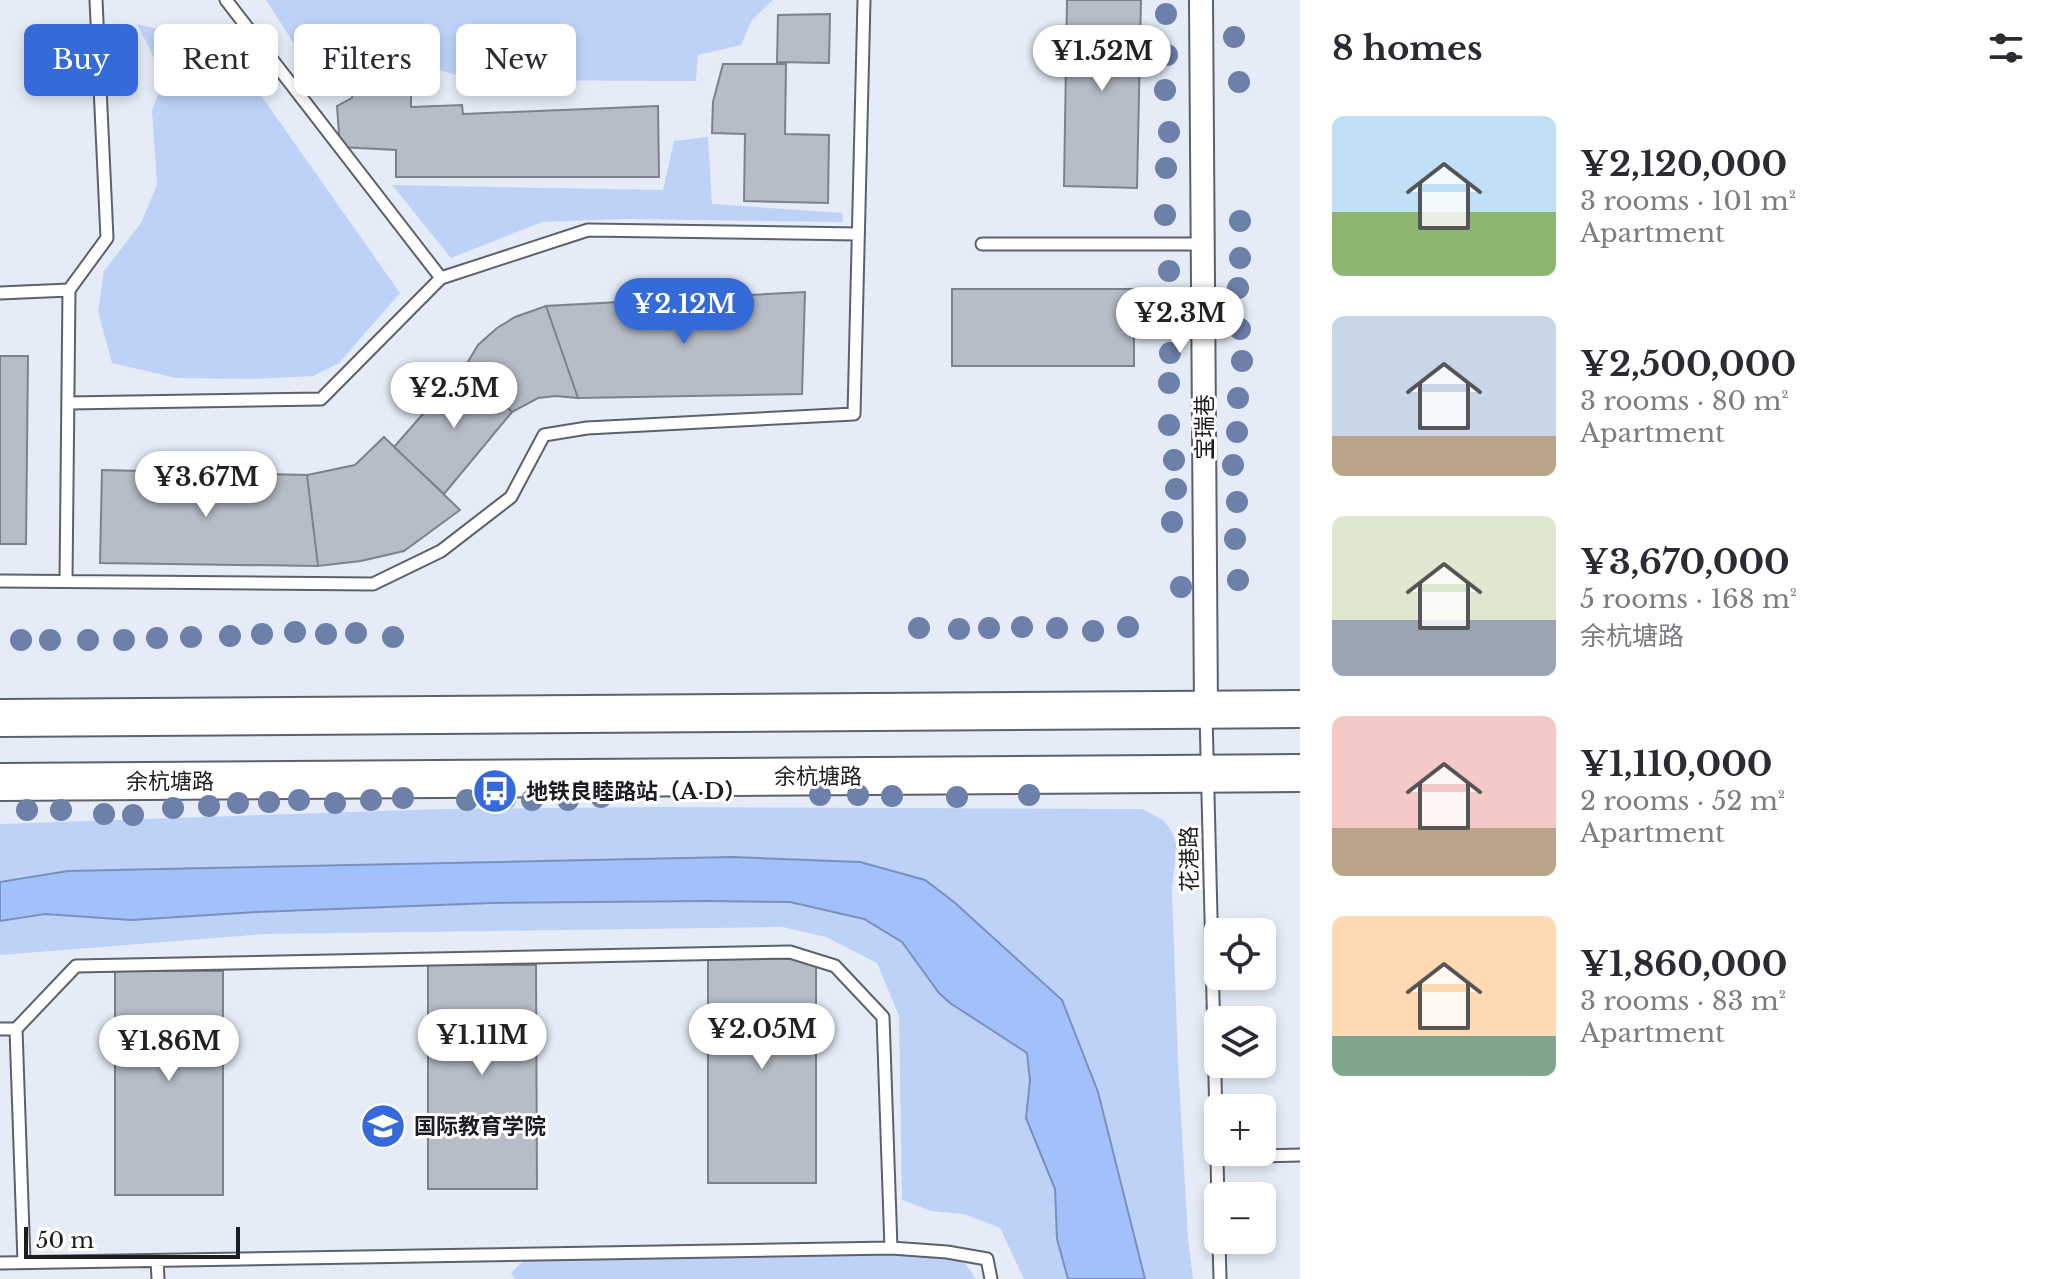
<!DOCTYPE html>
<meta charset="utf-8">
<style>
body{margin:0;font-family:"Libre Baskerville","Noto Sans SC",serif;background:#f7f7f7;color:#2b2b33;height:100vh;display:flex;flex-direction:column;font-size:30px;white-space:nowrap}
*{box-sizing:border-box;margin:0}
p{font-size:26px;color:#7c7c81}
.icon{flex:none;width:44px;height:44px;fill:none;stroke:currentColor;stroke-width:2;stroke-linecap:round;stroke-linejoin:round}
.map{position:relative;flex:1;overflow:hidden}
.side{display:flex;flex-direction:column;background:#fff;width:760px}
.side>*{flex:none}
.banner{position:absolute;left:24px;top:24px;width:760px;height:72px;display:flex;gap:16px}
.controls{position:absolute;left:1204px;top:918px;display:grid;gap:16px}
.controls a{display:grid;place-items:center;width:72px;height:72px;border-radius:12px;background:#fff;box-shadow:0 4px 12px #0003;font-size:40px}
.scale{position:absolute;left:24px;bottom:20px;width:216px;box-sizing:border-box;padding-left:8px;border:4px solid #1b1d21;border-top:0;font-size:22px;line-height:28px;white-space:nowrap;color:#1b1d21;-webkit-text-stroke:6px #fff;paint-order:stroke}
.price{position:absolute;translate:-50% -68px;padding:0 18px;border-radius:28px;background:#fff;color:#222;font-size:26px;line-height:52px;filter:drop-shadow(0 2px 4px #0008)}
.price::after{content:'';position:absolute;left:50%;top:48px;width:24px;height:18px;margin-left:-12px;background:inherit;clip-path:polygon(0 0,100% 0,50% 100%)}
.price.current{background:#356ad9;color:#fff}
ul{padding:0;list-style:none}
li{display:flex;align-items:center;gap:24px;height:200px;padding:0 32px}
li span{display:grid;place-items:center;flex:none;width:224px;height:160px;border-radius:12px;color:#555}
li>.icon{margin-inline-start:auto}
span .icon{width:96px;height:96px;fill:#fffc;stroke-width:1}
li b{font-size:34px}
h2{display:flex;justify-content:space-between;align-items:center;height:96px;padding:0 32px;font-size:34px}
.chip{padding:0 28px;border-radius:12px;background:#fff;box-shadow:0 4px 12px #0003;font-size:28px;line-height:72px}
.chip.current{background:#356ad9;color:#fff}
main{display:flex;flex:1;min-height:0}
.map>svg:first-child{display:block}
.green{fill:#bed2f8}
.water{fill:#a2c1fc;stroke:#7a90ba;stroke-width:2}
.building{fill:#b7bdc8;stroke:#7c828d;stroke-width:2}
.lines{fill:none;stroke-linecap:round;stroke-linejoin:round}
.service-casing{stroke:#5c616b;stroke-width:15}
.minor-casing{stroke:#5c616b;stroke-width:26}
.primary-casing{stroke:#5c616b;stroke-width:40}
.service{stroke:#fff;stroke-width:11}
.minor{stroke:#fff;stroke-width:22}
.primary{stroke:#fff;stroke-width:36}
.tree{fill:#6d80a9}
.labels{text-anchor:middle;stroke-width:6;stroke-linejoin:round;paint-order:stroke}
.street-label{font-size:22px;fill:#1b1d21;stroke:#fff}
.poi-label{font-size:22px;font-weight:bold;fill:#1b1d21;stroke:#fff;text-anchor:start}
</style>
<main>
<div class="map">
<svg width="1300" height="1279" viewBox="0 0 1300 1279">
<rect width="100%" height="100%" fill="#e5ecf7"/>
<path class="green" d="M266,0H773L752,20L741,45L698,55L696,81L474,80L436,69L401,44L298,50Z
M137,24L183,35L229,50L400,293L339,363L313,376L252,379L176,378L112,363L98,311L104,271L141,223L157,185L152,110L162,84L153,56Z
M708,137L712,204L842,213L843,222L627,219L542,222L451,258L392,185L663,190L674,141Z
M661,807L1142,809L1163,820L1171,830L1177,846L1172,888L1178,1061L1188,1239L1193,1279H1145L1098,1092L1062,1000L1034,976L860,862L733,857L68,871L0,882V824L441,809Z
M707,901L790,902L827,909L868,921L903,942L950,1003L1027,1053L1030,1080L1026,1118L1055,1189L1058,1242L1068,1279H1024L1000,1228L964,1214L931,1211L902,1200L899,1016L877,963L826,937L783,927L264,934L0,955V921L45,914L131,920L257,912L491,903Z
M936,1253L965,1263L976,1279H515L511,1273L524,1260Z"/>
<path class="water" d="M733,857L860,862L925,880L954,902L1062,1000L1098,1092L1145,1279H1068L1057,1239L1055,1189L1026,1118L1030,1080L1027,1053L950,1003L939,993L902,942L864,919L790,902L707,901L491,903L257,912L131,920L45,914L0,921V882L68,871Z"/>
<path class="building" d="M1067,0H1141L1137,188L1064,186Z
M830,14L829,63L777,62L778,15Z
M723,64H786L785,134L829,135L828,203L744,201L745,134L712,133L713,102Z
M411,76V107L462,105L463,114L658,106L659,177H396V150L340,147L337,106L352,98L353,77Z
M952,289H1134V366H952Z
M805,292L802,394L578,398L546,306Z
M546,306L578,398L556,396L538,398L512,412L466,365L478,345L497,328L515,317Z
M0,356H28L26,544H0Z
M466,365L512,412L444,494L394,447Z
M384,437L460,510L404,551L361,561L318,566L307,475L355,465Z
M102,470L307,475L318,566L100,563Z
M708,959H816V1183H708Z
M428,965H536L537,1189H428Z
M115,971H223V1195H115Z"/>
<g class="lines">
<g class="service-casing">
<path id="service" d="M226,0L441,278
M982,244H1202
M69,290L107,238L96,0
M0,293L69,290L66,581
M68,403L321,399L441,278L588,230L858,234
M0,581L373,584L441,551L511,497L544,435L587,428L854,414L864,0
M1206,714L1218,1200
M0,1029H16
M1217,1157L1300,1155
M1219,1240L1220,1279
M157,1261L158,1279
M24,1262L16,1029L76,966L790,952L835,966L883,1017L891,1248
M0,1263L891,1248L947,1252L987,1259L991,1279"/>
</g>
<g class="minor-casing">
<path id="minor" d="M1201,0L1206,710"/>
</g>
<g class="primary-casing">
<path id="primary" d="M0,718L1300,709
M0,782L1300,773"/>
</g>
<use href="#service" class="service"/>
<use href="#minor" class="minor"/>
<use href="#primary" class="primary"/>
</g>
<g class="tree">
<circle cx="1166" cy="14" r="11"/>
<circle cx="1234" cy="37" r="11"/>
<circle cx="1167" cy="55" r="11"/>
<circle cx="1239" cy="82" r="11"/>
<circle cx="1165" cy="90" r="11"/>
<circle cx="1169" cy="132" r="11"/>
<circle cx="1166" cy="168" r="11"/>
<circle cx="1165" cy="215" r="11"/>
<circle cx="1240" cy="221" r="11"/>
<circle cx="1240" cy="258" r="11"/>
<circle cx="1169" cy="271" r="11"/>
<circle cx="1238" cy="288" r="11"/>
<circle cx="1170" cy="323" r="11"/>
<circle cx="1240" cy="329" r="11"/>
<circle cx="1170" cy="353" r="11"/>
<circle cx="1242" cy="361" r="11"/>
<circle cx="1169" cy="383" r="11"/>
<circle cx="1238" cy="398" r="11"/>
<circle cx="1169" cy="425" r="11"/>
<circle cx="1237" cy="432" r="11"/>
<circle cx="1174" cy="460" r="11"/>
<circle cx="1233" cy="465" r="11"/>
<circle cx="1176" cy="489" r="11"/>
<circle cx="1237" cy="502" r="11"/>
<circle cx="1172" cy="522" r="11"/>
<circle cx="1235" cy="539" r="11"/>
<circle cx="1238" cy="580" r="11"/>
<circle cx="1181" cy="587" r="11"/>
<circle cx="1022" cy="627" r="11"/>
<circle cx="1128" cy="627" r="11"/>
<circle cx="919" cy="628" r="11"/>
<circle cx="989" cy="628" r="11"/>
<circle cx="1057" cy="628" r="11"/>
<circle cx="959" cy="629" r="11"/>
<circle cx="1093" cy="631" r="11"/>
<circle cx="295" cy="632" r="11"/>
<circle cx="356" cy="633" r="11"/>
<circle cx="262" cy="634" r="11"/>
<circle cx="326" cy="634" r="11"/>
<circle cx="230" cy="636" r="11"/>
<circle cx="191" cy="637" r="11"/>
<circle cx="393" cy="637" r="11"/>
<circle cx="157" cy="638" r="11"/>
<circle cx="21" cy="640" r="11"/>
<circle cx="50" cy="640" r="11"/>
<circle cx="88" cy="640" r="11"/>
<circle cx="124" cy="640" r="11"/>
<circle cx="820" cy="795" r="11"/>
<circle cx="858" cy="795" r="11"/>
<circle cx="1029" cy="795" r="11"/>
<circle cx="892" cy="796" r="11"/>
<circle cx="601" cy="797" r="11"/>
<circle cx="957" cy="797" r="11"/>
<circle cx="403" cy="798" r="11"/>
<circle cx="505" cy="799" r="11"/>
<circle cx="299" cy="800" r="11"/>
<circle cx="371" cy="800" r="11"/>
<circle cx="467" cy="800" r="11"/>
<circle cx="532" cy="800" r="11"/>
<circle cx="568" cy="800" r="11"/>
<circle cx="269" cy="802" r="11"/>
<circle cx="238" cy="803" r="11"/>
<circle cx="335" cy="803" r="11"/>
<circle cx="209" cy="806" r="11"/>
<circle cx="173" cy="808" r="11"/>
<circle cx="27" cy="810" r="11"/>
<circle cx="61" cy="810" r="11"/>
<circle cx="104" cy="814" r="11"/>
<circle cx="133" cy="815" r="11"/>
</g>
<defs>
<g id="bus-disc" transform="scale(2.3)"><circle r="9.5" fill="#356ad9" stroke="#fff"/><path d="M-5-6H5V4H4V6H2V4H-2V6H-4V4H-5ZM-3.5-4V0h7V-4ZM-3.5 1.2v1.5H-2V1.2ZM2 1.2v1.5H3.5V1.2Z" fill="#fff"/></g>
<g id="university-disc" transform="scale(2.3)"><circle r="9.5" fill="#356ad9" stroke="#fff"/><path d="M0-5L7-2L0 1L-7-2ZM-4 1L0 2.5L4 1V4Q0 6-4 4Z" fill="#fff"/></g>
</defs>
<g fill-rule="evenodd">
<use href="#bus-disc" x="495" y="791"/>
<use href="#university-disc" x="383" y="1126"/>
</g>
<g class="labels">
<g class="street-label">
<text transform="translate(1204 427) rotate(-90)" y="8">宝瑞巷</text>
<text x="818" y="784">余杭塘路</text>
<text x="170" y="789">余杭塘路</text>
<text transform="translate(1189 859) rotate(-91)" y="8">花港路</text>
</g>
<g class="poi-label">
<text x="526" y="799">地铁良睦路站（A·D）</text>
<text x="414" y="1134">国际教育学院</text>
</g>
</g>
</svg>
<div class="controls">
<a><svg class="icon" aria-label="locate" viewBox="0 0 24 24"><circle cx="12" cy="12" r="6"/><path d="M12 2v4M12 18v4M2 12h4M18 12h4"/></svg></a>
<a><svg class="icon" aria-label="layers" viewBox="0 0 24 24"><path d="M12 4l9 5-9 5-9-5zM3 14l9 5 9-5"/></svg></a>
<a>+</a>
<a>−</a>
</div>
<div class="scale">50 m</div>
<b class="price" style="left:1102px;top:93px">¥1.52M</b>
<b class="price current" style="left:684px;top:346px">¥2.12M</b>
<b class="price" style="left:1180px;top:355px">¥2.3M</b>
<b class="price" style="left:454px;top:430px">¥2.5M</b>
<b class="price" style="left:206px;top:519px">¥3.67M</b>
<b class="price" style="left:762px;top:1071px">¥2.05M</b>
<b class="price" style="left:482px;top:1077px">¥1.11M</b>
<b class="price" style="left:169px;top:1083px">¥1.86M</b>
<div class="banner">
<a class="chip current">Buy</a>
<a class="chip">Rent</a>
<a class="chip">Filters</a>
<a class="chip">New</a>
</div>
</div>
<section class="side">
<h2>8 homes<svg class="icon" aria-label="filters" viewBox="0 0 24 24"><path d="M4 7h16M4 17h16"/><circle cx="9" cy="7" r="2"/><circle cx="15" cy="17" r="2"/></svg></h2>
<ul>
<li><span style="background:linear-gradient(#bfe0f5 60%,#8fb573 0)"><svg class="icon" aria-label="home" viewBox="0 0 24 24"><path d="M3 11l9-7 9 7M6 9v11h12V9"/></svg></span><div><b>¥2,120,000</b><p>3 rooms · 101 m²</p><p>Apartment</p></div></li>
<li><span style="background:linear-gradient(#c9d6e8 75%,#b9a48a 0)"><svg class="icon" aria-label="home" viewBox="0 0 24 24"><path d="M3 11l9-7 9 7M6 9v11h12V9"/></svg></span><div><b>¥2,500,000</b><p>3 rooms · 80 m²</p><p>Apartment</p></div></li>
<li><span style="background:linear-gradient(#dfe7d0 65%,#9aa5b1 0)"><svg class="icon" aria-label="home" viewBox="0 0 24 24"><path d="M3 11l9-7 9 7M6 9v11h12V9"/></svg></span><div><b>¥3,670,000</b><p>5 rooms · 168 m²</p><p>余杭塘路</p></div></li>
<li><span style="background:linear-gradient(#f6c9c9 70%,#b9a48a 0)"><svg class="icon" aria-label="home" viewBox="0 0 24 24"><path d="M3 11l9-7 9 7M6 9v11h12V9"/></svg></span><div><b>¥1,110,000</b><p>2 rooms · 52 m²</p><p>Apartment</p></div></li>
<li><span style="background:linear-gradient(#ffd9b3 75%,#7fa58c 0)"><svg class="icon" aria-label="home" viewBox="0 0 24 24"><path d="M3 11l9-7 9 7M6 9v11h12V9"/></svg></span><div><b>¥1,860,000</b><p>3 rooms · 83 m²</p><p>Apartment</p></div></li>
</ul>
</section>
</main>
